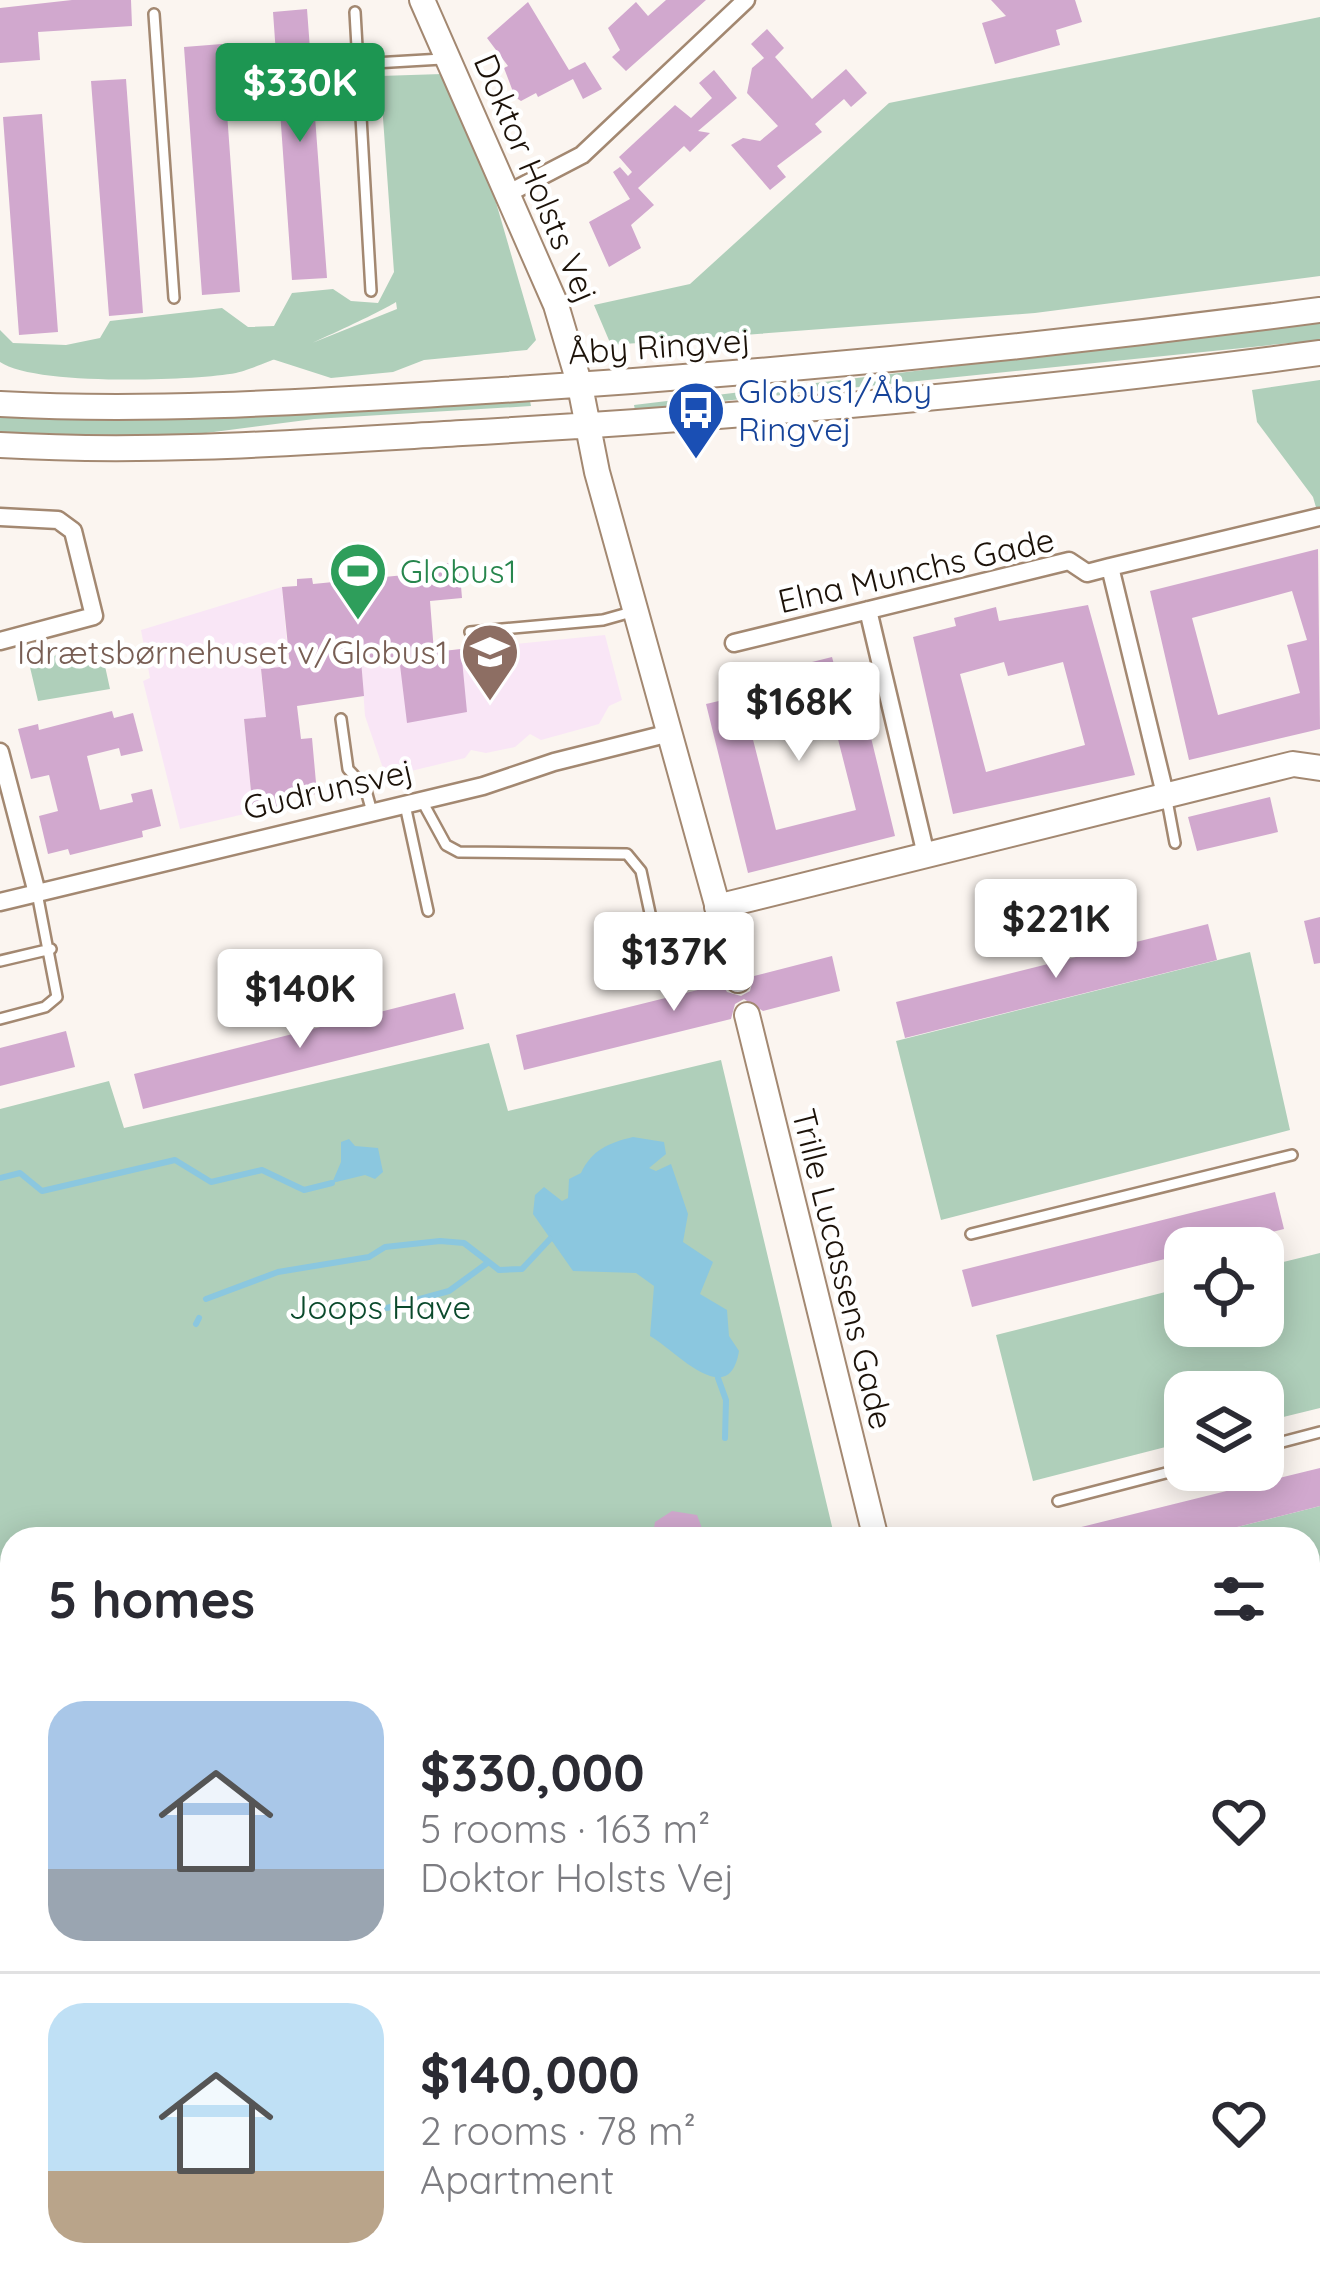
<!DOCTYPE html>
<meta charset="utf-8">
<style>
body{margin:0;font-family:Quicksand,sans-serif;background:#f2f2f3;color:#2b2b33;height:100vh;display:flex;flex-direction:column;font-size:45px;white-space:nowrap}
*{box-sizing:border-box;margin:0}
p{font-size:39px;color:#7c7c81}
.icon{flex:none;width:66px;height:66px;fill:none;stroke:currentColor;stroke-width:2;stroke-linecap:round;stroke-linejoin:round}
.map{position:relative;flex:1;overflow:hidden}
.panel{position:absolute;left:0px;top:1527px;width:1320px;height:771px;display:flex;flex-direction:column;background:#fff;border-radius:36px 36px 0 0;box-shadow:0 6px 30px #0003}
.panel>*{flex:none}
.tools{position:absolute;left:1164px;top:1227px;display:grid;gap:24px}
.tools a{display:grid;place-items:center;width:120px;height:120px;border-radius:24px;background:#fff;box-shadow:0 6px 30px #0003;font-size:60px}
.price{position:absolute;translate:-50% -102px;padding:0 27px;border-radius:12px;background:#fff;color:#222;font-size:39px;line-height:78px;filter:drop-shadow(0 3px 6px #0008)}
.price::after{content:'';position:absolute;left:50%;top:72px;width:36px;height:27px;margin-left:-18px;background:inherit;clip-path:polygon(0 0,100% 0,50% 100%)}
.price.current{background:#1d9652;color:#fff}
ul{padding:0;list-style:none}
li{display:flex;align-items:center;gap:36px;height:300px;padding:0 48px}
li+li{border-top:3px solid #e1e1e2}
li span{display:grid;place-items:center;flex:none;width:336px;height:240px;border-radius:36px;color:#555}
li>.icon{margin-inline-start:auto}
span .icon{width:144px;height:144px;fill:#fffc;stroke-width:1}
li b{font-size:51px}
h2{display:flex;justify-content:space-between;align-items:center;height:144px;padding:0 48px;font-size:51px}
.map>svg:first-child{display:block}
.education{fill:#f9e6f6}
.green{fill:#afcfba}
.water{fill:#8bc7df}
.lines{fill:none;stroke-linecap:round;stroke-linejoin:round}
.stream{stroke:#8bc7df;stroke-width:6}
.building{fill:#d1a8ce;fill-rule:evenodd}
.lane-casing{stroke:#a38871;stroke-width:14}
.street-casing{stroke:#a38871;stroke-width:21}
.secondary-casing{stroke:#a38871;stroke-width:28}
.lane{stroke:#fff;stroke-width:9}
.street{stroke:#fff;stroke-width:16}
.secondary{stroke:#fff;stroke-width:24}
.labels{text-anchor:middle;stroke-width:9;stroke-linejoin:round;paint-order:stroke}
.street-label{font-size:33px;fill:#1c1209;stroke:#fff}
.transit-label{font-size:33px;fill:#164399;stroke:#fff;text-anchor:start}
.leisure-label{font-size:33px;fill:#27864d;stroke:#fff;text-anchor:start}
.education-label{font-size:33px;fill:#785e54;stroke:#fff;text-anchor:end}
.park-label{font-size:33px;fill:#0b4a2c;stroke:#fff}
</style>
<div class="map">
<svg width="1320" height="2296" viewBox="0 0 1320 2296">
<rect width="100%" height="100%" fill="#fbf5f0"/>
<path class="education" d="M282,587L289,666L261,670L264,704L279,716L244,720L253,812L180,829L143,681L150,678L141,630Z
M605,635L622,700L609,706L599,724L541,740L530,734L515,747L486,753L471,750L465,758L386,777L365,716L361,660L399,657L400,663L435,659L434,652Z
M1308,2070L1320,2120V2256L1308,2265Z
M1034,2286H1236L1196,2296H1036Z"/>
<path class="green" d="M1320,17V276L1035,313L611,345L594,305L690,284L889,103Z
M442,74L495,199L536,340L527,350L424,360L393,372L331,378L272,359L397,309L396,302C374,316 258,369 236,373C192,381 34,386 0,362V330L13,343L66,345L100,338L110,321L222,308L248,327L274,326L292,293L333,289L351,301L378,303L394,272L380,76Z
M1320,322V340L635,410L634,405Z
M1320,380V521L1313,497L1257,422L1252,390Z
M530,401L531,406L314,419L183,436L0,433V417L208,419Z
M100,643L110,689L38,701L29,663Z
M1250,952L1290,1130L941,1220L896,1041Z
M489,1043L508,1111L721,1060L835,1539H12V1704L0,1656V1109L109,1081L124,1128Z
M1320,1253V1408L1263,1422V1392H1185V1442L1033,1481L996,1335L1185,1287V1326H1263V1267Z
M1320,1506V1584L1308,1589V1539H1190Z
M1308,1735L1320,1785V1839L1308,1842Z
M1320,1863V2120L1308,2070V1868Z
M1320,2256V2296H1196L1236,2286H1308V2265Z
M845,2286H933L936,2296H805Z"/>
<path class="water" d="M633,1137L664,1142L666,1154L649,1168L656,1171L671,1164L688,1214L683,1242L713,1262L700,1294L727,1310L729,1336L739,1351C729,1412 675,1350 650,1336L654,1286L636,1273L573,1271L533,1214L535,1195L544,1187L562,1201L568,1198L569,1179L581,1173C592,1150 608,1143 633,1137Z
M349,1139L355,1146L378,1148L383,1172L375,1179L365,1175L332,1183L341,1162V1142Z"/>
<g class="lines">
<path class="stream" d="M0,1178L20,1173L42,1191L175,1160L211,1182L262,1170L304,1190L332,1183
M206,1299L278,1272L369,1257L385,1247L440,1241L464,1243L499,1270L522,1269L550,1239
M387,1308L449,1291L486,1264
M196,1324L199,1318
M718,1378L726,1400L725,1438"/>
</g>
<path class="building" d="M72,0H131L132,26L38,32L40,60L0,63V8Z
M666,0H706L626,71L612,57L620,50L608,28L636,2L648,16Z
M991,0H1075L1082,22L1056,30L1060,45L995,64L982,23L1006,16Z
M528,2L569,70L585,62L602,89L583,99L573,79L538,97L536,93L521,101L515,97L504,68L508,66L487,38Z
M307,9L327,278L292,280L273,12Z
M767,29L784,48L775,57L812,99L846,69L867,93L851,107L844,99L815,124L822,132L777,166L786,177L770,190L731,145L743,138L760,141L778,126L747,93L752,68L764,58L751,44Z
M222,44L240,292L202,295L184,47Z
M714,70L737,98L698,131L710,133L690,152L684,146L638,188L654,205L631,225L641,248L609,267L589,222L630,199L613,172L620,167L628,176L632,172L619,157L675,105L691,118L712,98L699,83Z
M126,79L143,313L109,316L91,81Z
M42,114L58,332L19,335L3,117Z
M1318,549L1320,729L1189,760L1150,591ZM1292,591L1307,640L1287,645L1300,693L1218,715L1192,618Z
M459,562L462,598L430,601L434,652L461,649L467,712L407,723L399,657L361,660L364,696L297,706L301,739L312,738L317,794L292,797V803L253,812L244,719L266,717L261,669L290,666L282,587L297,586V579L312,578L313,584L425,573L424,565Z
M1088,605L1135,775L953,814L913,637L956,626L954,618L996,607L999,621ZM1004,662L1008,676L1063,662L1085,745L986,772L960,674Z
M832,657L836,672L854,668L895,836L748,873L706,704L723,700L720,685ZM827,696L856,810L776,830L747,716Z
M112,711L114,718L133,713L143,751L121,756L119,748L87,756L100,810L133,802L131,794L152,789L161,826L142,831L143,837L70,855L68,849L48,854L39,816L58,811L49,775L31,779L18,729L38,724L39,730Z
M1270,797L1278,832L1197,851L1188,817Z
M1320,917V963L1314,964L1304,921Z
M1208,924L1217,960L905,1038L896,1002Z
M832,956L840,991L763,1011L744,999L735,1004L731,1019L524,1070L516,1035L722,984L727,992L741,996L750,991L754,976Z
M455,993L464,1029L143,1109L134,1074Z
M66,1031L75,1067L0,1086V1048Z
M1275,1192L1284,1229L1208,1248H1185V1254L972,1307L962,1270Z
M1320,1468V1506L1190,1539H1058L1057,1533Z
M672,1511L697,1515L706,1539H652L655,1522Z"/>
<g class="lines">
<g class="lane-casing">
<path id="lane" d="M355,12L371,291
M154,14L174,298
M357,64L442,59
M470,632L603,620L635,611
M341,719L348,769L365,787L372,812
M1166,795L1175,843
M422,801L446,845L459,852L627,854L641,871L650,913
M405,805L428,911
M0,961L51,949
M0,1019L45,1007L57,997L37,893
M971,1234L1292,1155
M1263,1447L1320,1432
M1058,1501L1185,1468
M1308,1662L1320,1660
M1308,1703L1314,1728
M0,1929L12,1927
M0,2139L12,2136
M1025,2286L1027,2296"/>
</g>
<g class="street-casing">
<path id="street" d="M509,193L582,155L746,0
M0,517L58,520L73,531L94,616L0,641
M868,610L926,855
M734,643L1069,561L1087,573L1110,567
M0,752L37,893
M1165,794L1110,567L1319,517
M0,902L483,786L554,762L670,733
M0,2241L13,2296
M626,2286L628,2296
M971,2286L973,2296"/>
</g>
<g class="secondary-casing">
<path id="secondary" d="M422,0L556,305L580,386L597,472L738,980
M0,404C151,412 302,402 453,393C743,376 1032,348 1320,310
M0,445C154,454 308,442 462,433C749,417 1036,391 1320,353
M717,907L1293,764L1320,768
M747,1015L876,1539
M1308,1623L1320,1619
M0,2109L12,2107"/>
</g>
<use href="#lane" class="lane"/>
<use href="#street" class="street"/>
<use href="#secondary" class="secondary"/>
</g>
<defs>
<g id="bus-pin" transform="scale(3)"><path d="M0 17L-7.5 6A9.5 9.5 0 1 1 7.5 6Z" fill="#1a4fb4" stroke="#fff"/><path d="M-5-6H5V4H4V6H2V4H-2V6H-4V4H-5ZM-3.5-4V0h7V-4ZM-3.5 1.2v1.5H-2V1.2ZM2 1.2v1.5H3.5V1.2Z" fill="#fff"/></g>
<g id="stadium-pin" transform="scale(3)"><path d="M0 17L-7.5 6A9.5 9.5 0 1 1 7.5 6Z" fill="#2e9e5b" stroke="#fff"/><path d="M0-5a6.5 5 0 1 0 0 10a6.5 5 0 1 0 0-10ZM-3.5-1.8h7v3.6h-7Z" fill="#fff"/></g>
<g id="school-pin" transform="scale(3)"><path d="M0 17L-7.5 6A9.5 9.5 0 1 1 7.5 6Z" fill="#8d6e63" stroke="#fff"/><path d="M0-5L7-2L0 1L-7-2ZM-4 1L0 2.5L4 1V4Q0 6-4 4Z" fill="#fff"/></g>
</defs>
<g fill-rule="evenodd">
<use href="#bus-pin" x="696" y="410"/>
<use href="#stadium-pin" x="358" y="571"/>
<use href="#school-pin" x="490" y="652"/>
</g>
<g class="labels">
<g class="street-label">
<text transform="translate(536 178) rotate(67)" y="12">Doktor Holsts Vej</text>
<text transform="translate(659 346) rotate(-4)" y="12">Åby Ringvej</text>
<text transform="translate(916 570) rotate(-13)" y="12">Elna Munchs Gade</text>
<text transform="translate(328 789) rotate(-13)" y="12">Gudrunsvej</text>
<text transform="translate(843 1269) rotate(76)" y="12">Trille Lucassens Gade</text>
</g>
<g class="transit-label">
<text x="738" y="403">Globus1/Åby<tspan x="738" dy="38">Ringvej</tspan></text>
</g>
<g class="leisure-label">
<text x="400" y="583">Globus1</text>
</g>
<g class="education-label">
<text x="448" y="664">Idrætsbørnehuset v/Globus1</text>
</g>
<g class="park-label">
<text x="380" y="1319">Joops Have</text>
</g>
</g>
</svg>
<div class="tools">
<a><svg class="icon" aria-label="locate" viewBox="0 0 24 24"><circle cx="12" cy="12" r="6"/><path d="M12 2v4M12 18v4M2 12h4M18 12h4"/></svg></a>
<a><svg class="icon" aria-label="layers" viewBox="0 0 24 24"><path d="M12 4l9 5-9 5-9-5zM3 14l9 5 9-5"/></svg></a>
</div>
<b class="price current" style="left:300px;top:145px">$330K</b>
<b class="price" style="left:799px;top:764px">$168K</b>
<b class="price" style="left:1056px;top:981px">$221K</b>
<b class="price" style="left:674px;top:1014px">$137K</b>
<b class="price" style="left:300px;top:1051px">$140K</b>
<section class="panel">
<h2>5 homes<svg class="icon" aria-label="filters" viewBox="0 0 24 24"><path d="M4 7h16M4 17h16"/><circle cx="9" cy="7" r="2"/><circle cx="15" cy="17" r="2"/></svg></h2>
<ul>
<li><span style="background:linear-gradient(#a9c7e8 70%,#9aa5b1 0)"><svg class="icon" aria-label="home" viewBox="0 0 24 24"><path d="M3 11l9-7 9 7M6 9v11h12V9"/></svg></span><div><b>$330,000</b><p>5 rooms · 163 m²</p><p>Doktor Holsts Vej</p></div><svg class="icon" aria-label="heart" viewBox="0 0 24 24"><path d="M12 20l-8-8c-3-5 5-10 8-4 3-6 11-1 8 4z"/></svg></li>
<li><span style="background:linear-gradient(#bfe0f5 70%,#b9a48a 0)"><svg class="icon" aria-label="home" viewBox="0 0 24 24"><path d="M3 11l9-7 9 7M6 9v11h12V9"/></svg></span><div><b>$140,000</b><p>2 rooms · 78 m²</p><p>Apartment</p></div><svg class="icon" aria-label="heart" viewBox="0 0 24 24"><path d="M12 20l-8-8c-3-5 5-10 8-4 3-6 11-1 8 4z"/></svg></li>
</ul>
</section>
</div>
